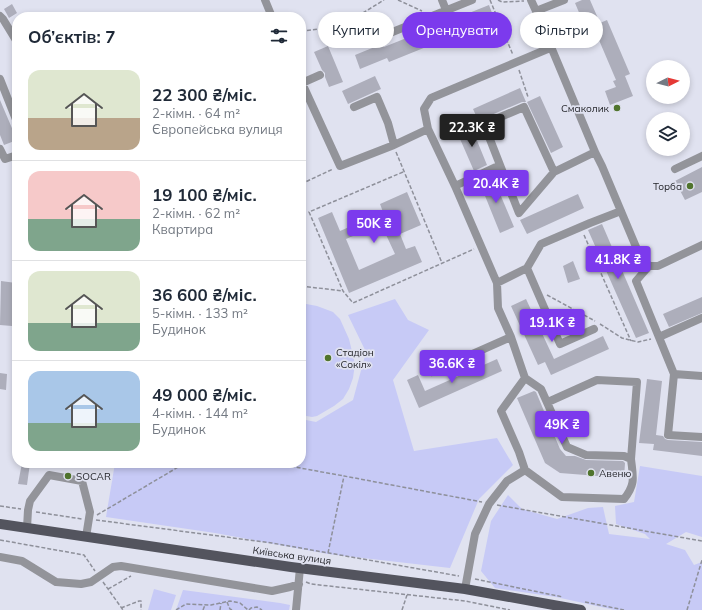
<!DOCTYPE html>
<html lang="uk">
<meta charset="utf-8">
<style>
body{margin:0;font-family:Mulish,sans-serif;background:#f2f2f3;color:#1f2937;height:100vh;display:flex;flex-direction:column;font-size:15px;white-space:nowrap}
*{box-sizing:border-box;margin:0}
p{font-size:13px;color:#747a83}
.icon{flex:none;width:22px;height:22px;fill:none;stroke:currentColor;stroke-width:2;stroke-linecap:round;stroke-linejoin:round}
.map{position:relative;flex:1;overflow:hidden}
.sheet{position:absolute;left:12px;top:12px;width:294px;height:456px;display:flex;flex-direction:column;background:#fff;border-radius:16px;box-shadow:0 2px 6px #0003}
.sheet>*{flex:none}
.banner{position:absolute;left:318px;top:12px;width:324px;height:36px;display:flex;gap:8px}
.needle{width:26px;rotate:84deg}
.fabs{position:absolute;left:646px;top:60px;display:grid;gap:8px}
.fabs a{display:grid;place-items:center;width:44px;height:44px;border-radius:50%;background:#fff;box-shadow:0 2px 6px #0003;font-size:20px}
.price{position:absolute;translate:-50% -34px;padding:0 9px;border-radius:4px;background:#7c3aed;color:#fff;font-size:13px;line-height:26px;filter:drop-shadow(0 1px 2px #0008)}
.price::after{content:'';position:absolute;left:50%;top:24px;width:12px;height:9px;margin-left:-6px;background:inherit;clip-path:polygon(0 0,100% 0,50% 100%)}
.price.active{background:#222;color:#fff}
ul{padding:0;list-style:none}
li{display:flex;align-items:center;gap:12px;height:100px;padding:0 16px}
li+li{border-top:1px solid #e0e1e3}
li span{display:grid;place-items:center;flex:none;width:112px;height:80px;border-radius:12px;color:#555}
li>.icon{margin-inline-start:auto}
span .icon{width:48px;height:48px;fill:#fffc;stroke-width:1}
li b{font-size:17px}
h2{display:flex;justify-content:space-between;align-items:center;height:48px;padding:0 16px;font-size:17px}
.pill{padding:0 14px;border-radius:18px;background:#fff;box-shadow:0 2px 6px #0003;font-size:14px;line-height:36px}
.pill.active{background:#7c3aed;color:#fff}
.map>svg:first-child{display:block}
.green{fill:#c7caf6}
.building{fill:#adaebb;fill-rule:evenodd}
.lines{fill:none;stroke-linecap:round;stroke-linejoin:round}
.path{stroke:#8e909a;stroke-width:1.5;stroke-dasharray:4 2;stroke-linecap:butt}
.minor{stroke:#93949a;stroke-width:8}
.major{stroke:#53545e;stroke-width:10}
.poi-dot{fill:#50742d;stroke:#e0e2f0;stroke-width:1.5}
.labels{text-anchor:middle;stroke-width:3.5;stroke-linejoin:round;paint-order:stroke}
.poi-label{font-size:10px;fill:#25262b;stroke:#e0e2f0;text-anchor:start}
.street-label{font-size:10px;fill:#25262b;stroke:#e0e2f0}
</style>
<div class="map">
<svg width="702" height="610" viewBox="0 0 702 610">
<rect width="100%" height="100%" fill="#e0e2f0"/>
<path class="green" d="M395,299L408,320L429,330L393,380L414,451L497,438L513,465L479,499L450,568L328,554L215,533L106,517L115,463H301V419L316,422L353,400L366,352L348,315Z
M301,303L317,306L333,312L340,319L349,339L355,364L353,378L349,389L343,399L334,406L317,416L312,417L301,415Z
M640,466L702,476V537L686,532L666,544L685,550L694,565L702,562V610H615L556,597L495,588L481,571L491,521L508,495L522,509L557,519L588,508L603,507L609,534L650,539L645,534L616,524L615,506L634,502Z
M154,589L176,595L171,610H148Z
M183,590L280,603L290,605L289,610H176Z"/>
<path class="building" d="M582,0H590L600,23L607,20L630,74L625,76L633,96L610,105L605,91L616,87L613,81L616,80L593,26L586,29L575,3Z
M12,4L17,13L9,18L4,9Z
M489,5L494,18L469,28L471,34L443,45L441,41L389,62L387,58L360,69L355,55L382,44L384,47L434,27L436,33L466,21L464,15Z
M328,46L343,82L329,87L325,77V73L322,70L314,52Z
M375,76L381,89L348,104L342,91Z
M520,88L526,102H522L482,119L479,122L473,109Z
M540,96L563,147L551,153L527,102Z
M0,100L17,140L4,145L0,135Z
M471,126L487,165L474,171L457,132Z
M702,167V192L685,200L675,181Z
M492,175L514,227L500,233L479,181Z
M407,192L421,225L400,234L406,249L415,246L422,262L349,293L318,218L332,212L340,231L365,220L362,213L368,211L371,217L383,212L380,204ZM381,224L395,254L359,270L346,239Z
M578,194L584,208L527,234L520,220Z
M602,224L649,333L636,338L588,230Z
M573,261L580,279L568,283L563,266Z
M1,281L16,283L12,326L0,325Z
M702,297V313L669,327L663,314Z
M526,299L554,359L603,336L609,349L551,375L545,362L538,365L511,306Z
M497,359L502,371L419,408L407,380L418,375L425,391Z
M0,373L7,374L6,390L0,389Z
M647,379L662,381L656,435L663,436L665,439L668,440L702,442V456L653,450L654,444L639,443Z
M534,391L536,392L560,449L566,456H575L586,460L623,461L625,463L624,478L560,473L545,463L517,398Z
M22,463H30L27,485L18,484Z"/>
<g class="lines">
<path class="path" d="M398,0L422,11
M490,0L513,55
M498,0L502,2L524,1
M301,31L340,27L384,0
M519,70L528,97
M396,152L442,263
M403,172L309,212L343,291L353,303L474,249
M301,184L333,169
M584,235L631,341
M301,286L343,291
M547,295L595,321
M600,324L622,338L638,342L651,339
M273,463L344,476
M497,505L702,541
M0,506L21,509
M36,512L82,519
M97,515L185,463
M96,520L272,543L459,576
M0,540L84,555L95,571
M328,553L344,476L482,502
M475,579L563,597
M103,582L123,610
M306,582L311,584L465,601L510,610
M108,589L131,576
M227,602L230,609L232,610
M585,602L624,610
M121,608L139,601H141V610
M176,610L186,604L211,605L230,601L240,603L248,610
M203,610L205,605
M220,610L221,603
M249,610L251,608L257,607L262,610
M402,610L407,595
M687,610L702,560"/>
<path class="minor" d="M265,0L272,17
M442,0L446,10
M531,0L536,11
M564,0L536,11L595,152L602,166L639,254L649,266H658L702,245
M0,16L3,19L17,42
M375,39L472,0
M0,79L17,122
M301,81L340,166L394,145L428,129
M302,83L320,75
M354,107L377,97L388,123L394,145
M0,149L5,159L17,155
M500,165L519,213L554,172
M675,169L702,156
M455,186L500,165L484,124L524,107L554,172L595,152
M649,266L636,281L674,374L668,435L702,437
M527,268L560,344L594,329
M497,283L527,268L541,244L590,223L621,211
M659,337L702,318
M432,372L511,337
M674,374L702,376
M525,378L501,411L519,452L525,470L562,497L624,499C636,484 633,477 631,459L624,456L586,455L567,447L541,389L525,378L511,337L498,308L497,283L455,186L428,129L424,109L431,98L550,48
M548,402L597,380L637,382L631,459
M27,528L28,510L30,501L49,475L82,481L90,512L86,537
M0,557L22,561L56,582L81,584L91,582L113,567L121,566L272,591L290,587L299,584
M465,589L475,534L489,504L507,481L525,470
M296,610L300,568"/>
<path class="major" d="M0,524L291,567L465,589L581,610"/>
</g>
<g class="poi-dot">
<circle cx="617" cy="108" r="4"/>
<circle cx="690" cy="186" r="4"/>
<circle cx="328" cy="358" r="4"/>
<circle cx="591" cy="473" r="4"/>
<circle cx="68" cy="476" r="4"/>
</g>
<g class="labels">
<g class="poi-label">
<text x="609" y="112" text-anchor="end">Смаколик</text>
<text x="682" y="190" text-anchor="end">Торба</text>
<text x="336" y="356">Стадіон<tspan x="336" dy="12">«Сокіл»</tspan></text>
<text x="599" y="477">Авеню</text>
<text x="76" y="480">SOCAR</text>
</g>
<g class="street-label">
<text transform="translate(292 555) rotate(8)" y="4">Київська вулиця</text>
</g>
</g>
</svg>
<div class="fabs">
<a><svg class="needle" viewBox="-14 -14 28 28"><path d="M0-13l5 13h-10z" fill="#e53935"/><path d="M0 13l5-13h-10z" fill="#747a83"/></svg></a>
<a><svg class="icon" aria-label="layers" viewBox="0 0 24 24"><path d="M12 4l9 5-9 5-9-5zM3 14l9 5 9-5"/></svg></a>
</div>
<b class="price active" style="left:472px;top:148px">22.3K ₴</b>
<b class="price" style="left:496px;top:204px">20.4K ₴</b>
<b class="price" style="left:374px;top:244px">50K ₴</b>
<b class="price" style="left:618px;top:280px">41.8K ₴</b>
<b class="price" style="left:552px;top:343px">19.1K ₴</b>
<b class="price" style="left:452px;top:384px">36.6K ₴</b>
<b class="price" style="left:562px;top:445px">49K ₴</b>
<div class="banner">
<a class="pill">Купити</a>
<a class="pill active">Орендувати</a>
<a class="pill">Фільтри</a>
</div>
<section class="sheet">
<h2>Об’єктів: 7<svg class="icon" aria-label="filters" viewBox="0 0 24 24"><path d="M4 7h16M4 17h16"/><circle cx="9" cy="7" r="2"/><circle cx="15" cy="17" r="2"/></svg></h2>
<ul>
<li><span style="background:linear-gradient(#dfe7d0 60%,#b9a48a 0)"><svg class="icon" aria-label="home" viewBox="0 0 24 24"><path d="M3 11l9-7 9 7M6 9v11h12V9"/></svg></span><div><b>22 300 ₴/міс.</b><p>2-кімн. · 64 m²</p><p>Європейська вулиця</p></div></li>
<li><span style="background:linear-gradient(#f6c9c9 60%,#7fa58c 0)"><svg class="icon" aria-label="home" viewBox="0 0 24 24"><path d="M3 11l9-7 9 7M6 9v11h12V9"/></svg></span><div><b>19 100 ₴/міс.</b><p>2-кімн. · 62 m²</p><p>Квартира</p></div></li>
<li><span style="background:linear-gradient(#dfe7d0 65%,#7fa58c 0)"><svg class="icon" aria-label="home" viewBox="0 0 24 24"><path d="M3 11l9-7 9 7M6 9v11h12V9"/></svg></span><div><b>36 600 ₴/міс.</b><p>5-кімн. · 133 m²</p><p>Будинок</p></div></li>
<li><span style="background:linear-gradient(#a9c7e8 65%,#7fa58c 0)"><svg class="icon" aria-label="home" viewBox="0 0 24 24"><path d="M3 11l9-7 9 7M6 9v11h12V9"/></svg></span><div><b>49 000 ₴/міс.</b><p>4-кімн. · 144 m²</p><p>Будинок</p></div></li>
</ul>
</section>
</div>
